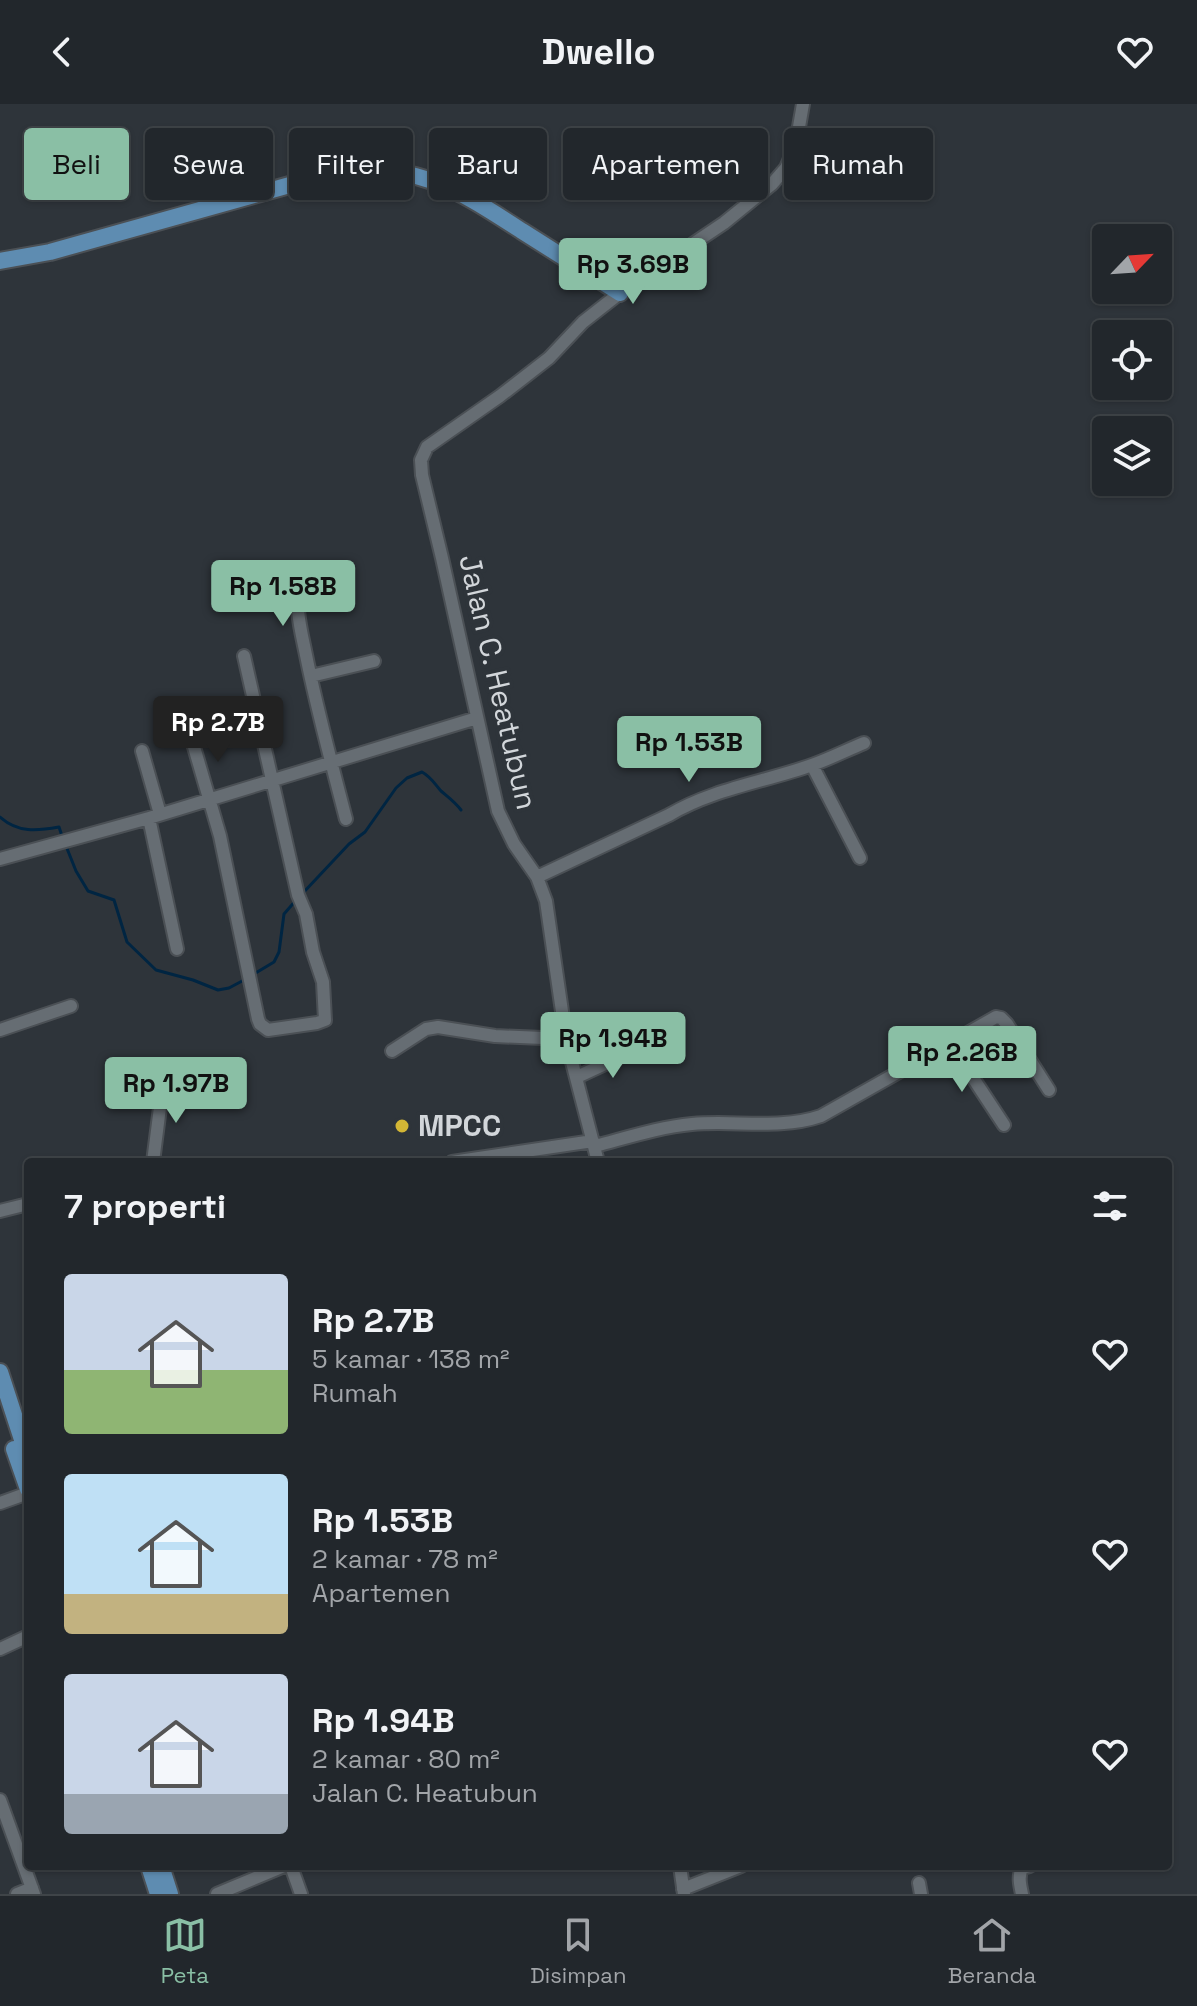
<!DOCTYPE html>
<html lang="id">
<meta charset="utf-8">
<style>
body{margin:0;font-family:"Space Grotesk",sans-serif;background:#2e3338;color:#f1f3f6;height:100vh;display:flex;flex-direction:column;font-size:30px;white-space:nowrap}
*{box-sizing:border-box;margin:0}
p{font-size:26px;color:#a2a5a9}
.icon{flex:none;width:44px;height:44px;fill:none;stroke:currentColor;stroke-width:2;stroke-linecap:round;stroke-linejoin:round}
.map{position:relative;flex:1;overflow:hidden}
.drawer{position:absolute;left:24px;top:1054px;width:1148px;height:712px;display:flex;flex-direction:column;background:#22272c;border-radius:8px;box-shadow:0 2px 6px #0004,0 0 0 2px #3f4448}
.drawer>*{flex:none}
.hud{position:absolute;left:24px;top:24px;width:1150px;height:72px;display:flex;gap:16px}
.needle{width:52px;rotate:65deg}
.fabs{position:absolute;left:1092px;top:120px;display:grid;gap:16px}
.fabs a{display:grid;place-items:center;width:80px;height:80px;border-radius:8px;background:#22272c;box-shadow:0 2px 6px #0004,0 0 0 2px #3f4448;font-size:40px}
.price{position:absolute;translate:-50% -68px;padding:0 18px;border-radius:8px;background:#8abfa5;color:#111;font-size:26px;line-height:52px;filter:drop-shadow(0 2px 4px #0008)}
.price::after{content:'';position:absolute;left:50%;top:48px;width:24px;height:18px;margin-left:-12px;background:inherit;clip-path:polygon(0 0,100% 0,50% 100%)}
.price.current{background:#222;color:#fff}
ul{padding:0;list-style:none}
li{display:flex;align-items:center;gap:24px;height:200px;padding:0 40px}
li span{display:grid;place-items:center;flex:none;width:224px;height:160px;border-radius:8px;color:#555}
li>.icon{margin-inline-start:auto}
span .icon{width:96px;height:96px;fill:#fffc;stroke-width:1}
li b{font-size:34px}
h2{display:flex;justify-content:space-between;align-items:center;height:96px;padding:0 40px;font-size:34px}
.pill{padding:0 28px;border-radius:8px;background:#22272c;box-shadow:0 2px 6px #0004,0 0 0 2px #3f4448;font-size:28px;line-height:72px}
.pill.current{background:#8abfa5;color:#111}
header{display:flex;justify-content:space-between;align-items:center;height:104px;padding:0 40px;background:#22272c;font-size:36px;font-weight:800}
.dock{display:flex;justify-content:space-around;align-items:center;height:112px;border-top:2px solid #3f4448;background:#22272c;font-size:22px;color:#a2a5a9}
.dock a{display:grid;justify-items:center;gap:4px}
.dock .current{color:#8abfa5}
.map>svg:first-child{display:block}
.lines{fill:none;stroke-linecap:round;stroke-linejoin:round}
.stream{stroke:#002542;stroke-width:3}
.minor-casing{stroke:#4b5055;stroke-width:16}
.major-casing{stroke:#4b5055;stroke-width:20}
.minor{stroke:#666d73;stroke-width:12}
.major{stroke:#5e8cb1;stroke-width:16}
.poi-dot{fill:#d3b635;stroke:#2e343a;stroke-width:3}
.labels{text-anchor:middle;stroke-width:8;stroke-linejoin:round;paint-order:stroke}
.street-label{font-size:30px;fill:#d2d6da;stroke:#2e343a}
.poi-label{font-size:30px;font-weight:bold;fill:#d2d6da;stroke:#2e343a;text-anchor:start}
</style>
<header><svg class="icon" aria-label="back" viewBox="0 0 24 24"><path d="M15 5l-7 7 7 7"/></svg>Dwello<svg class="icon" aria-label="heart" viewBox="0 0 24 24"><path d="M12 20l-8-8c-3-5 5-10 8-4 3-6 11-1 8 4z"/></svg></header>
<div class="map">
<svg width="1197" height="1790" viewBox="0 0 1197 1790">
<rect width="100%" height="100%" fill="#2e343a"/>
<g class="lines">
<path class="stream" d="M0,713C18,729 37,727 59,723L63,735
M66,742L76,767L88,787L114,796L127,838L156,866L193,876L218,886L229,884L244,876
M302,790L349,740L365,728L396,684L407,674L422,668C431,673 434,679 441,687C448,693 455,698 461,706
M254,870L274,858L279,848L284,810L297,795"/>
<g class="minor-casing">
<path id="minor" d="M300,477C294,502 301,526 306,551C317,606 332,661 346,715
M311,572L374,557
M192,636L220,732L258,915L260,920L268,926L317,919L325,916L323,878L313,848L306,810L298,791L244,552
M142,647L160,710
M812,661L860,754
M149,714L177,845
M0,755L149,714L477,614
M537,773L669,711C713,685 764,678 812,661C829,655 847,646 864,639
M0,926L71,902
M950,939L1004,1021
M392,947L426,925L438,923L495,932L566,935
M577,973L635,946
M595,1042C626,1034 659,1023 692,1020C734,1016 780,1026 821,1012L996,913L1001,914L1007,920L1049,986
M153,1058L163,980
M452,1058L593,1037
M598,1058L566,935L546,797L537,773L514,740L498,707L442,454L422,371L421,356L427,343L500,292L549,254L583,218L620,189L724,119L772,80L786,64L796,40L803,0
M0,1107L28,1100
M0,1399L28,1389
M0,1545L28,1532
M0,1696L34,1790
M291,1762L301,1790
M680,1762L684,1790
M919,1779L921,1790
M683,1785L741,1762
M17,1790L32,1784
M217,1790L284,1762
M1022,1790C1020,1781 1018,1772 1022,1764L1030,1762"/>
</g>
<g class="major-casing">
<path id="major" d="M0,157L50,148L329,70C413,56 454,83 522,127C555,148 587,168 620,189
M0,1268L28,1354
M14,1345L28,1385
M149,1762L158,1790
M161,1762L170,1790"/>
</g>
<use href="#minor" class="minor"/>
<use href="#major" class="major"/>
</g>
<circle class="poi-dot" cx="402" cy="1022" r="8"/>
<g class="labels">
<g class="street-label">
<text transform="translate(498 578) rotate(77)" y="10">Jalan C. Heatubun</text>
</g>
<g class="poi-label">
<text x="418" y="1032">MPCC</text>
</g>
</g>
</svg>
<div class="fabs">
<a><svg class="needle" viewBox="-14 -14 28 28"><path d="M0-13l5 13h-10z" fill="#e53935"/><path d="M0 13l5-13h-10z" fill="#a2a5a9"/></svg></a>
<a><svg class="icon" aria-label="locate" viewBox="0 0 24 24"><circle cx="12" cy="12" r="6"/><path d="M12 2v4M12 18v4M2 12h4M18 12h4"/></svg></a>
<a><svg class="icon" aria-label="layers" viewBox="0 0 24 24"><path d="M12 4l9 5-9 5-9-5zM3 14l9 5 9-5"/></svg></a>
</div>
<b class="price" style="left:633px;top:202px">Rp 3.69B</b>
<b class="price" style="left:283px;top:524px">Rp 1.58B</b>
<b class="price current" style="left:218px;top:660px">Rp 2.7B</b>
<b class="price" style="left:689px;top:680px">Rp 1.53B</b>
<b class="price" style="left:613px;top:976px">Rp 1.94B</b>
<b class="price" style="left:962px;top:990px">Rp 2.26B</b>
<b class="price" style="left:176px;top:1021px">Rp 1.97B</b>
<div class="hud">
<a class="pill current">Beli</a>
<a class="pill">Sewa</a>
<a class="pill">Filter</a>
<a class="pill">Baru</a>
<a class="pill">Apartemen</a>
<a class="pill">Rumah</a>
</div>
<section class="drawer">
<h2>7 properti<svg class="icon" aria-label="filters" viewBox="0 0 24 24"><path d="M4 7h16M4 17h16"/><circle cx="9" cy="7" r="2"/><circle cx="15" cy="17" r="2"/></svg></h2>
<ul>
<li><span style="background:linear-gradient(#c9d6e8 60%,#8fb573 0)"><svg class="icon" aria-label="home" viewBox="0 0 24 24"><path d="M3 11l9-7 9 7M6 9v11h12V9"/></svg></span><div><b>Rp 2.7B</b><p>5 kamar · 138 m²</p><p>Rumah</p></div><svg class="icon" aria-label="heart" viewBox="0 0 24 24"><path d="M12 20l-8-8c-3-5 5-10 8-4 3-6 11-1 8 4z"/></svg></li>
<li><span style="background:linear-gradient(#bfe0f5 75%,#c2b280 0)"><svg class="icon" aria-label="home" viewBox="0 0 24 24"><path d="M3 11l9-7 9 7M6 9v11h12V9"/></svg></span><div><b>Rp 1.53B</b><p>2 kamar · 78 m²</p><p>Apartemen</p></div><svg class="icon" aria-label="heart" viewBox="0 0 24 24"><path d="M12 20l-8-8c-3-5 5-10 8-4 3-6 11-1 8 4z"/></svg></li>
<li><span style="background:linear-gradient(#c9d6e8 75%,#9aa5b1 0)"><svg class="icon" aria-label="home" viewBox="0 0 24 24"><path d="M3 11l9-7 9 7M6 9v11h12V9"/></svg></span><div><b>Rp 1.94B</b><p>2 kamar · 80 m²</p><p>Jalan C. Heatubun</p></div><svg class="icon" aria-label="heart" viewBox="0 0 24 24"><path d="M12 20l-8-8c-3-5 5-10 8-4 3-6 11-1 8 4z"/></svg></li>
</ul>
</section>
</div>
<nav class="dock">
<a class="current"><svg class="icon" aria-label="map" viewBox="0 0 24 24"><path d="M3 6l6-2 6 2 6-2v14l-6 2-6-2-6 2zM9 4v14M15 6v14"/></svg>Peta</a>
<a><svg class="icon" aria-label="saved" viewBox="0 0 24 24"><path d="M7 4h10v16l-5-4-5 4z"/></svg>Disimpan</a>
<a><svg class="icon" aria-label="home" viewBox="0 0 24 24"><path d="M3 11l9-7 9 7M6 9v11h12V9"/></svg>Beranda</a>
</nav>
